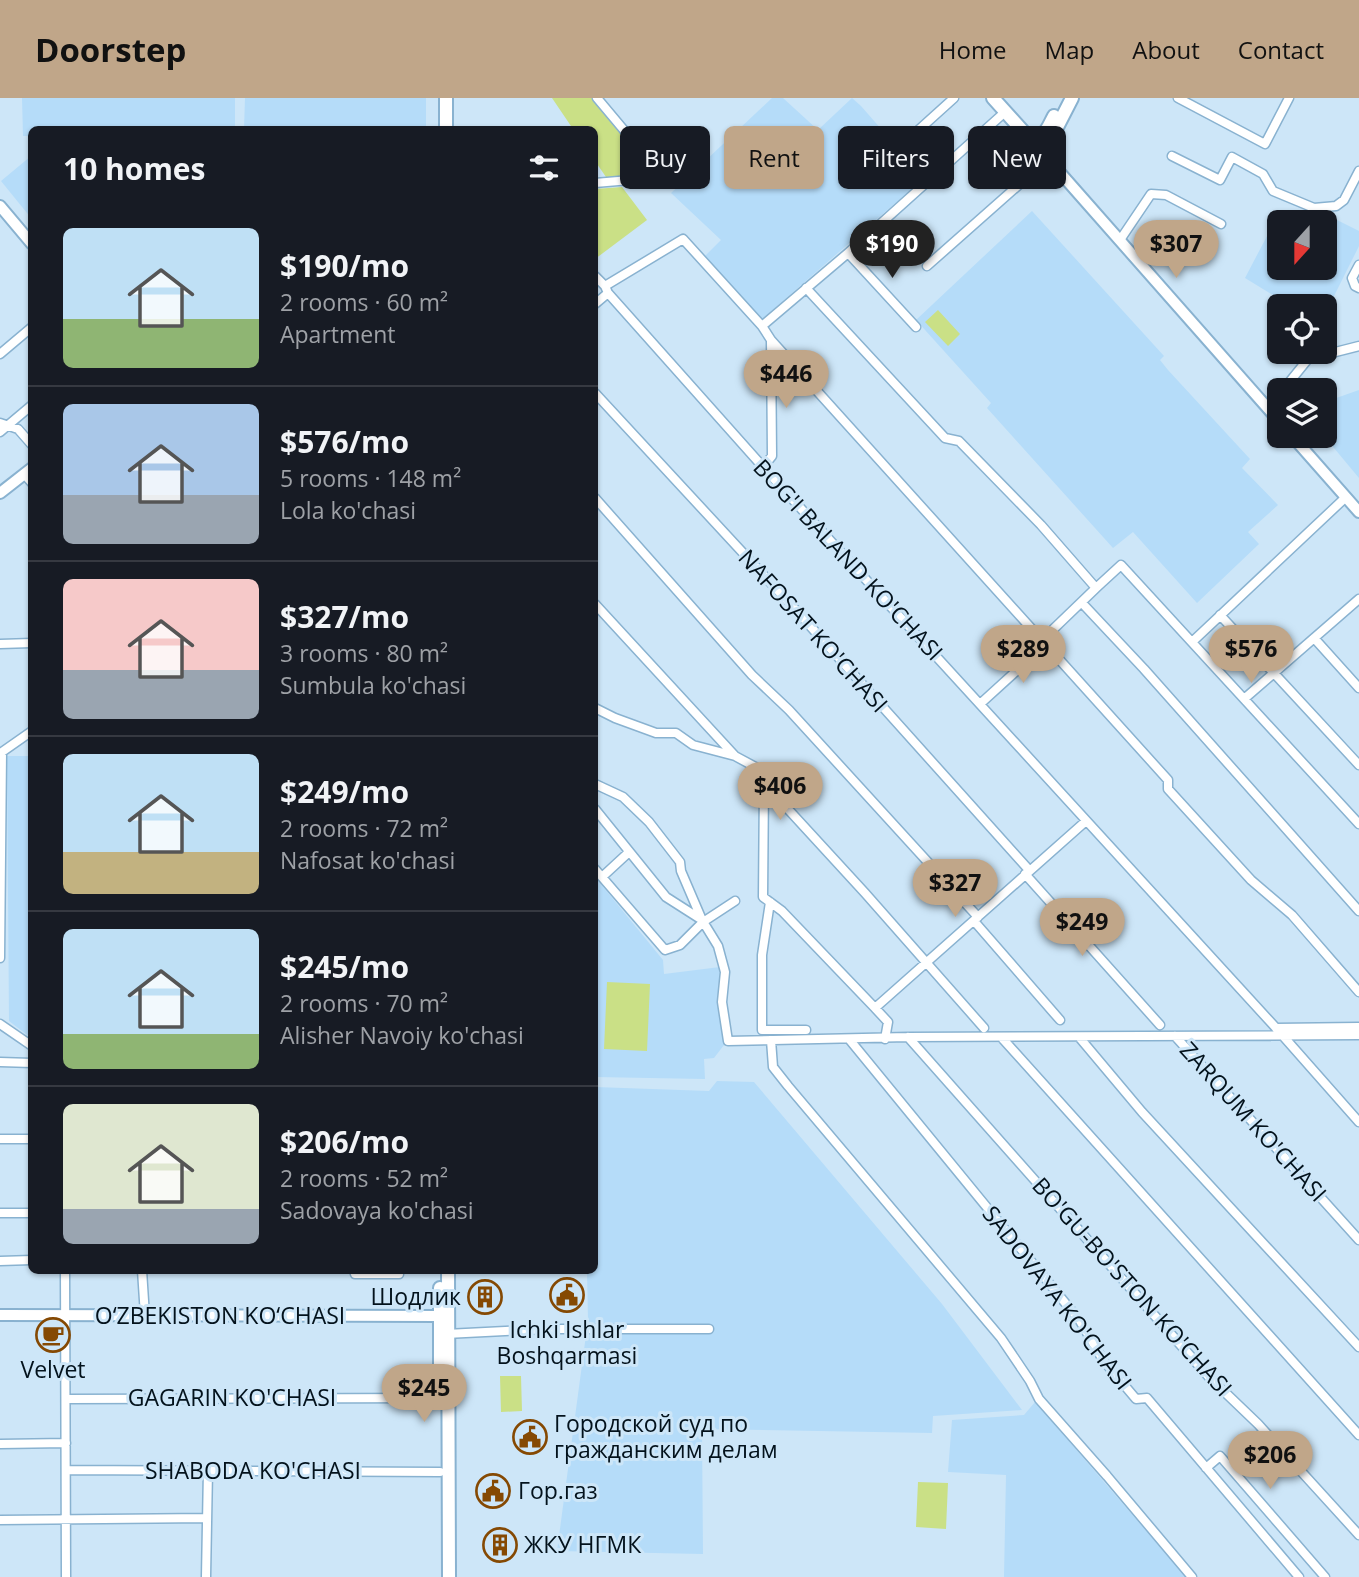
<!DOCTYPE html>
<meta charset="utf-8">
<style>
body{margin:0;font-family:"Open Sans",sans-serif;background:#20242c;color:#f1f3f6;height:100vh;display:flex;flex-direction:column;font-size:26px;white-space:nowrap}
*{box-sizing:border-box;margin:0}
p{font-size:23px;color:#9ea1a6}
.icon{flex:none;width:38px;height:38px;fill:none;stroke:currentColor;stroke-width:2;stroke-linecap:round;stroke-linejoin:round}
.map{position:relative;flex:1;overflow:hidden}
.drawer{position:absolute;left:28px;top:28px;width:570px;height:1148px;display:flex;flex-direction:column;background:#171b24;border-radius:10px;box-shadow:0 2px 5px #0004}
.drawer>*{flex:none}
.guide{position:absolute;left:620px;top:28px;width:634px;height:63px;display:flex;gap:14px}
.needle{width:46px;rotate:201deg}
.fabs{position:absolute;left:1267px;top:112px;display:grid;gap:14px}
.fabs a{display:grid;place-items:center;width:70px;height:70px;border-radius:10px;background:#171b24;box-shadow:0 2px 5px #0004;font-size:35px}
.price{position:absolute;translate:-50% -60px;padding:0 16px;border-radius:24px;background:#c0a689;color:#111;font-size:23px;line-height:46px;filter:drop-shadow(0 2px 4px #0008)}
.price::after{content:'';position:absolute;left:50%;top:42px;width:21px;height:16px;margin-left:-10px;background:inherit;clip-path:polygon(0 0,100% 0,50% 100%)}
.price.on{background:#222;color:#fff}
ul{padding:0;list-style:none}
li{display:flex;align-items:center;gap:21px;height:175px;padding:0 35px}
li+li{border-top:2px solid #363941}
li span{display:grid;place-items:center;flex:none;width:196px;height:140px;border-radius:10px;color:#555}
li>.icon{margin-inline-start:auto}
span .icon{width:84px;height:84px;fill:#fffc;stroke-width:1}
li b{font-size:30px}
h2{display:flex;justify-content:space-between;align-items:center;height:84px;padding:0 35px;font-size:30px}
.chip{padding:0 24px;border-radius:10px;background:#171b24;box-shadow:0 2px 5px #0004;font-size:24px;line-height:63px}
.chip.on{background:#c0a689;color:#111}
header{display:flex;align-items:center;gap:42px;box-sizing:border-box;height:98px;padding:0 35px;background:#c0a689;color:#111}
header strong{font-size:33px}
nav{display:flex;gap:38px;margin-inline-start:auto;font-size:24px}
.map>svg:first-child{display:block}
.built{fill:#b5dcf9;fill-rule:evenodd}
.green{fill:#cae086}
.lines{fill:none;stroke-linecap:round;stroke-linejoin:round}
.minor-casing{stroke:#89b2d0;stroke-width:11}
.tertiary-casing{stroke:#89b2d0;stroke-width:14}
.secondary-casing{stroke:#89b2d0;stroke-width:16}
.minor{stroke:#fff;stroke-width:8}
.tertiary{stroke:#fff;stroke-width:10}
.secondary{stroke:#fff;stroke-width:12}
.labels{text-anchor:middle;stroke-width:6;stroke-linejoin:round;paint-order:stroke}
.street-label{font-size:23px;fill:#03121c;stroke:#cde6f8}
.poi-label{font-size:23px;fill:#03121c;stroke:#cde6f8;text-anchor:start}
</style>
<header>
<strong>Doorstep</strong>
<nav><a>Home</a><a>Map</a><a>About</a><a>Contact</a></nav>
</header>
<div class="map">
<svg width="1359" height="1479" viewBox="0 0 1359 1479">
<rect width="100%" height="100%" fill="#cde6f8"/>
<path class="built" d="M22,0H235V31L32,32L31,38H23Z
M245,0H426V31H244Z
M772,0H783L818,32L852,0L861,8L924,80L761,222L704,159L721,142L671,95Z
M31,58H32L31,120L1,83Z
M1032,113L1164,258L1160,262L1168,272L1250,361L1242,370L1278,407L1248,434L1259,446L1197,505L1133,434L1113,450L987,310L991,305L916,222Z
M1325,116L1359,133V148L1327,212L1325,208H1291L1245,180L1278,117L1294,122ZM1279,124H1325V170H1279Z
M1359,292V380L1324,338L1325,304Z
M7,658H31V940L9,923Z
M595,779L663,862L664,876L720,869L724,947L714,960L704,961L705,981L595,979Z
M717,983L754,984L942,1206L1022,1312L933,1318L932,1335L702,1331L703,1456L557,1453L588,1222L587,1173L595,1172V989L709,993Z
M1035,1304L1186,1479H1004L1006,1377L948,1374L952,1322L1024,1317Z"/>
<path class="green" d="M552,0H593L648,67L628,78L606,79L595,63V32L573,31Z
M622,89L647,122L595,161V91Z
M938,212L960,236L948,248L925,224Z
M607,884L650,886L647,953L604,951Z
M500,1278H521L522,1313L501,1314Z
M918,1384L948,1385L946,1431L916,1429Z"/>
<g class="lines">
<g class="minor-casing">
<path id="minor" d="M1178,0L1265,46L1289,0
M913,37L954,0
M1172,58L1220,82L1232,59L1263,76L1273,93L1314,110L1336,108L1344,102L1359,73
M595,85L630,82L654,68L597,0
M1120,142L1151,96L1166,97L1221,126
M848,155L916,229
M1359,167L1352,180L1355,188L1359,190
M927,168L1048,61
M595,178L605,188L608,195L763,369L1276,930L1359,1024
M605,188L683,141L762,228L771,242L1168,682V691L1251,782L1292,817L1359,894
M806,190L945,340L959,343L1041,427L1096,490L1042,542
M595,206L608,195
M762,228L848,155L1005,14
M0,256L32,229
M1283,292L1308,261L1359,248
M595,295L794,510L1029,772
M1268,310L1279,296
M0,325L18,331L32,347
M0,334L32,307
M763,369L772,358L771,243
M24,376L32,385
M595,400L752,577L789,612L978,819
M1096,490L1121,467L1359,726
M1082,505L1144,571L1359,813
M595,506L735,658L761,672L764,685L865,795L984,930
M1220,517L1359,667
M1314,540L1359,590
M1192,544L1346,399
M0,546L32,545
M1244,601L1359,501
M980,606L1046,546
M595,610L615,620L656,635H676L693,647L735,658
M764,685L763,799L782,813L875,910
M595,686L623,699L649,724L680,764L681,773L702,822L718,848L725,874L722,904L728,943L908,939L1359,937
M595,711L666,799L702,822
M595,771L665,852L680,847L703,824L735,803
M1025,776L1160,927
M602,779L628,755
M770,804L762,857V932H806
M974,823L1060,922
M0,860L2,654L32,633
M0,926L32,948
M1276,930L1359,929
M1175,938L1359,1142
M908,939L1209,1279L1258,1326L1359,1437
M1079,939L1142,1014L1359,1249
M1002,940L1359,1337
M849,941L1080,1223L1103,1262L1136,1301L1147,1300L1299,1479
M885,941L888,924L875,910L1086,723
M771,942L773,969L788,988L1001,1240L1030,1283L1039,1301L1107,1378L1192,1479
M0,964L32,965
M0,1041H32
M0,1115H32
M0,1163L32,1162
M65,1172L66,1479
M142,1172L145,1218
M354,1172L355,1176H399V1172
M446,1236L548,1231H709
M66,1301L440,1300
M0,1346L66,1345
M1206,1370L1220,1358L1325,1479
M66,1372L440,1374
M0,1422L207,1420
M206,1479L208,1372"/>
</g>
<g class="tertiary-casing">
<path id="tertiary" d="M1048,61L1279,323
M0,108L32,146
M1292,338L1359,414
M0,395L32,370
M0,1217L440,1218"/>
</g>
<g class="secondary-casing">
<path id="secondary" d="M993,0L1048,61
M446,32V0
M1027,37C1046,40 1046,33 1054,18
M1048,61L1053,37L1072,0
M448,1172L449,1479
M440,1190V1284"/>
</g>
<use href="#minor" class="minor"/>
<use href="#tertiary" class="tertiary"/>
<use href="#secondary" class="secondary"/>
</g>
<defs>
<g id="civic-ring" transform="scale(1.75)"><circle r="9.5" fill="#cde6f8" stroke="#854903" stroke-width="1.5"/><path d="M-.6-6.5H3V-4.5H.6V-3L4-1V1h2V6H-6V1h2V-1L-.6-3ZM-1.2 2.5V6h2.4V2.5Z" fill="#854903"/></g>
<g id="building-ring" transform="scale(1.75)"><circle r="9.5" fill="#cde6f8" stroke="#854903" stroke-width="1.5"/><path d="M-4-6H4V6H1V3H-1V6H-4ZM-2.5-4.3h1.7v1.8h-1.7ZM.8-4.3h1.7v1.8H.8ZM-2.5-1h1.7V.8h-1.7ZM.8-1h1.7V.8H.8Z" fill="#854903"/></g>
<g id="cafe-ring" transform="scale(1.75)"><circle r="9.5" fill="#cde6f8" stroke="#854903" stroke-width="1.5"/><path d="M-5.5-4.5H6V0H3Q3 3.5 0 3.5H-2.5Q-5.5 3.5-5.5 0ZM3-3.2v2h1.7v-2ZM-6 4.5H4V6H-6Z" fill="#854903"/></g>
</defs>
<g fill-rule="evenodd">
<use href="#civic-ring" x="567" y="1197"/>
<use href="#building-ring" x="485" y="1199"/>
<use href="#cafe-ring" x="53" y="1237"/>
<use href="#civic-ring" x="530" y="1339"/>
<use href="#civic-ring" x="493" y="1393"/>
<use href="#building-ring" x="500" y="1447"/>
</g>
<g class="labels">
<g class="street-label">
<text transform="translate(848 462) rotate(47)" y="8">BOG'I BALAND KO'CHASI</text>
<text transform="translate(813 533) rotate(48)" y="8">NAFOSAT KO'CHASI</text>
<text transform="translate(1253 1024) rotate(48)" y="8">ZARQUM KO'CHASI</text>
<text transform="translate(1132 1189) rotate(48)" y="8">BO'GU-BO'STON KO'CHASI</text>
<text transform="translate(1057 1200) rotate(52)" y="8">SADOVAYA KO'CHASI</text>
<text x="220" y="1226">O‘ZBEKISTON KO‘CHASI</text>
<text x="232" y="1308">GAGARIN KO'CHASI</text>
<text x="253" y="1381">SHABODA KO'CHASI</text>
</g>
<g class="poi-label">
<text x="461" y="1207" text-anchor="end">Шодлик</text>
<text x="567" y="1240" text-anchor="middle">Ichki Ishlar<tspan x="567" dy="26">Boshqarmasi</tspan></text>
<text x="53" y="1280" text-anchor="middle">Velvet</text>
<text x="554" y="1334">Городской суд по<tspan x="554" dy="26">гражданским делам</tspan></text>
<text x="518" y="1401">Гор.газ</text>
<text x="524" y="1455">ЖКУ НГМК</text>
</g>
</g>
</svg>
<div class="fabs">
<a><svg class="needle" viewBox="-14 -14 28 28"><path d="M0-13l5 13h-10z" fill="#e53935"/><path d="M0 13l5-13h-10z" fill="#9ea1a6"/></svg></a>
<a><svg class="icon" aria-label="locate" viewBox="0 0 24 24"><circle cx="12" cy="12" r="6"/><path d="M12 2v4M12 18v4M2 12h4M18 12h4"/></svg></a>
<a><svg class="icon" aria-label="layers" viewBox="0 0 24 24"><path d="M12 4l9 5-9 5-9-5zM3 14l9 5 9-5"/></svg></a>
</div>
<b class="price on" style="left:892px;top:182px">$190</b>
<b class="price" style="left:1176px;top:182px">$307</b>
<b class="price" style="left:786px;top:312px">$446</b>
<b class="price" style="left:1023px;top:587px">$289</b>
<b class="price" style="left:1251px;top:587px">$576</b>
<b class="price" style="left:780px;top:724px">$406</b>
<b class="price" style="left:955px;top:821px">$327</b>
<b class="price" style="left:1082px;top:860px">$249</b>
<b class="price" style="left:424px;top:1326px">$245</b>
<b class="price" style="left:1270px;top:1393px">$206</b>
<div class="guide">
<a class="chip">Buy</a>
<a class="chip on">Rent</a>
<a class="chip">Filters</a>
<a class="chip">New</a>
</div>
<section class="drawer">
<h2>10 homes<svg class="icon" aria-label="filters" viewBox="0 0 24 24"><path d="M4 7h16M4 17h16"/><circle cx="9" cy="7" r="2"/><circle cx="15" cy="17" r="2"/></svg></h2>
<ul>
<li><span style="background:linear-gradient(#bfe0f5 65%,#8fb573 0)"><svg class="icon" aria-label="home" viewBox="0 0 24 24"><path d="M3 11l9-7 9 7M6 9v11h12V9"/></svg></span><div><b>$190/mo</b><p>2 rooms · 60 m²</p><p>Apartment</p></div></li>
<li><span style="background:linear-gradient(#a9c7e8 65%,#9aa5b1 0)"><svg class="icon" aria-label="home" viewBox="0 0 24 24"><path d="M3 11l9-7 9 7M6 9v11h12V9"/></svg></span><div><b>$576/mo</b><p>5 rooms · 148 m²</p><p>Lola ko'chasi</p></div></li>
<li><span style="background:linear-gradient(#f6c9c9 65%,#9aa5b1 0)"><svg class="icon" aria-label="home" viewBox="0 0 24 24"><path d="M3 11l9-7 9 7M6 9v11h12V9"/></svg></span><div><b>$327/mo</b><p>3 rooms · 80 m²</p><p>Sumbula ko'chasi</p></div></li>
<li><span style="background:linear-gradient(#bfe0f5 70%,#c2b280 0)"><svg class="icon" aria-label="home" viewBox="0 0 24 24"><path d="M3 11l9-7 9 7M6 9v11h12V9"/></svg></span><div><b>$249/mo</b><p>2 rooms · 72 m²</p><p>Nafosat ko'chasi</p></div></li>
<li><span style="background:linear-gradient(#bfe0f5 75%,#8fb573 0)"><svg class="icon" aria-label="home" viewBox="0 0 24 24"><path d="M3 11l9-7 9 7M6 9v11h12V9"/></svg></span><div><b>$245/mo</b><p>2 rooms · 70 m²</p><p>Alisher Navoiy ko'chasi</p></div></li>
<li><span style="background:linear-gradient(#dfe7d0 75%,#9aa5b1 0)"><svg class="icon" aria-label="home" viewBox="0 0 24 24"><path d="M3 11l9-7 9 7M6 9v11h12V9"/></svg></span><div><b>$206/mo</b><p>2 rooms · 52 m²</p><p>Sadovaya ko'chasi</p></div></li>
</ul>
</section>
</div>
